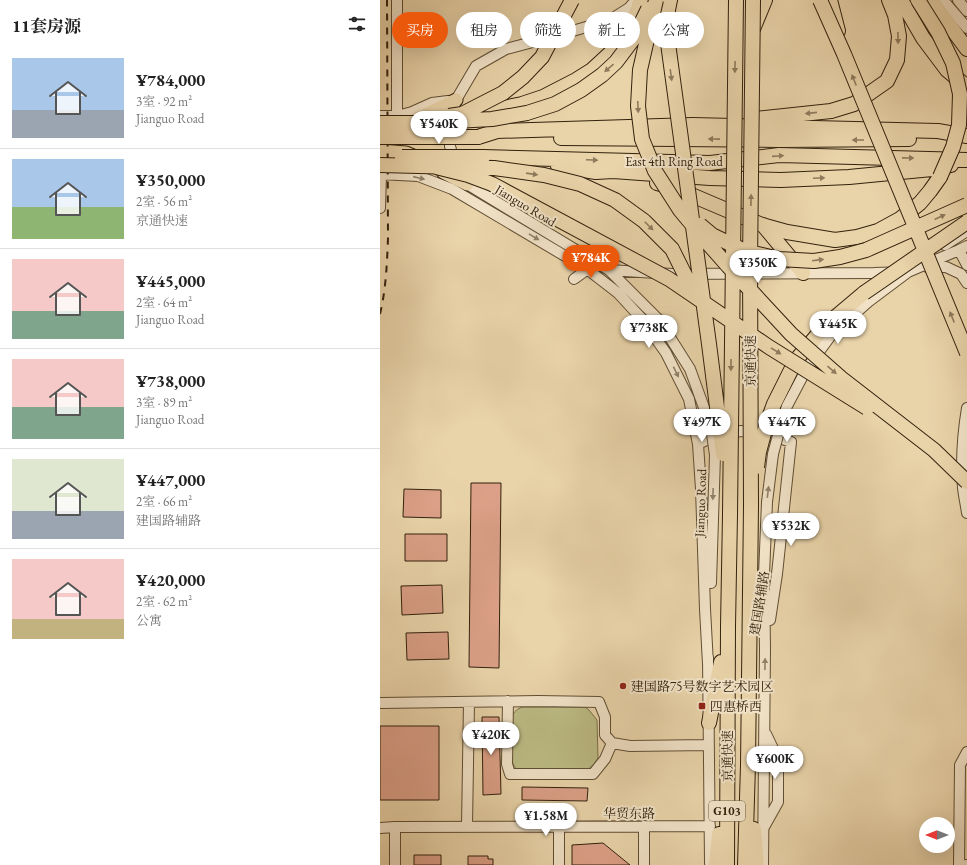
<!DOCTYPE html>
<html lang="zh">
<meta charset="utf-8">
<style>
body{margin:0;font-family:"EB Garamond","Noto Serif SC",serif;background:#f6f6f6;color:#222;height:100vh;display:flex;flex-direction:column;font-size:15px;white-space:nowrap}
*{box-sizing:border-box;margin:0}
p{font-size:13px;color:#767676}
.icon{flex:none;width:22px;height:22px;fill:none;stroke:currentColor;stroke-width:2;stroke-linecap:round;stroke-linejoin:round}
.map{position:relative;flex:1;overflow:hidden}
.side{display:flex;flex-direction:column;background:#fff;width:380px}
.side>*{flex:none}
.guide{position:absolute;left:12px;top:12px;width:380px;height:36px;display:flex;gap:8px}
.needle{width:26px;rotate:270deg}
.tools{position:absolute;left:539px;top:817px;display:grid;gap:8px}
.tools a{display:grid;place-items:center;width:36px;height:36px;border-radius:50%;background:#fff;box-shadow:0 4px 16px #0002;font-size:20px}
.price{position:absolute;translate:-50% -34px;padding:0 9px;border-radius:14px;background:#fff;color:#222;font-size:13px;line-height:26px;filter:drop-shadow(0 1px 2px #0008)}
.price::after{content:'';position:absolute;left:50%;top:24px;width:12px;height:9px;margin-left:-6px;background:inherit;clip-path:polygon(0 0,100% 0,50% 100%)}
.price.selected{background:#ea580c;color:#fff}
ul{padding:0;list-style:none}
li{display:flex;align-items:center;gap:12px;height:100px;padding:0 12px}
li+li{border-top:1px solid #e0e0e0}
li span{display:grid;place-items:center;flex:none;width:112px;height:80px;border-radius:0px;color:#555}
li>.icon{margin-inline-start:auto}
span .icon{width:48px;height:48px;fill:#fffc;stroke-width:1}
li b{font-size:17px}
h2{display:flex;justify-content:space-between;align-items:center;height:48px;padding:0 12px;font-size:17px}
.pill{padding:0 14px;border-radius:18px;background:#fff;box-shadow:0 4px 16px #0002;font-size:14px;line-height:36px}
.pill.selected{background:#ea580c;color:#fff}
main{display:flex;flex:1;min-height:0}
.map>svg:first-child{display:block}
.green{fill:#bcbb84;stroke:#776e48}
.building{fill:#dba087;stroke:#32210d}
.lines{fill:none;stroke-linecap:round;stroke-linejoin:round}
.minor-casing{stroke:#604e34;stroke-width:12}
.major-casing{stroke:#32210d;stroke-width:15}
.highway-casing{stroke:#32210d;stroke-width:16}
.minor{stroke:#f1e2c7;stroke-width:10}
.major{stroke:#e9d3a9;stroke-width:13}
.highway{stroke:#e9d3a9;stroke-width:14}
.rail{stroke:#32210d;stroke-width:2;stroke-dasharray:7 7;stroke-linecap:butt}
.minor-bridge-casing{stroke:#604e34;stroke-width:12;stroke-linecap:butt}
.highway-bridge-casing{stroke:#32210d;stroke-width:16;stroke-linecap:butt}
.minor-bridge{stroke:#f1e2c7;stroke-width:10}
.highway-bridge{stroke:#e9d3a9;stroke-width:14}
.oneway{fill:#8e7a5b}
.oneway2{fill:#92826a}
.poi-dot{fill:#8f2418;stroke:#f1e2c7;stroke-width:1.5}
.labels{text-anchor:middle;stroke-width:4;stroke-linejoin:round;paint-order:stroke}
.shield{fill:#f1e2c7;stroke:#6b5b45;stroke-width:1}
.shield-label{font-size:12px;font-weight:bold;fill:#32210d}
.street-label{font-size:13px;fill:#32210d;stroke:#f1e2c7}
.poi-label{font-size:13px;fill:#32210d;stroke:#f1e2c7;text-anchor:start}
</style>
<main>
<section class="side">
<h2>11套房源<svg class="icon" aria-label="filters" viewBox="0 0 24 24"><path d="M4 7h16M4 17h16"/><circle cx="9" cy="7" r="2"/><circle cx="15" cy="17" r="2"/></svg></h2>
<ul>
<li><span style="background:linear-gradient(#a9c7e8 65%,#9aa5b1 0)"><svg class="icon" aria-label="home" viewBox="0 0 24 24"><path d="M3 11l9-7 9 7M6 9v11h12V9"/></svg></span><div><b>¥784,000</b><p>3室 · 92 m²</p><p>Jianguo Road</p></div></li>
<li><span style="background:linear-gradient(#a9c7e8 60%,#8fb573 0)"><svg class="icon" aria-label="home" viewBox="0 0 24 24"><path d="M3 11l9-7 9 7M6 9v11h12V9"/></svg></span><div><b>¥350,000</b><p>2室 · 56 m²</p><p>京通快速</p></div></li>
<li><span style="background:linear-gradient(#f6c9c9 65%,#7fa58c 0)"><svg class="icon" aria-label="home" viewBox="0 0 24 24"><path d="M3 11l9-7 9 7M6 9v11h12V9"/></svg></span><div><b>¥445,000</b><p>2室 · 64 m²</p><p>Jianguo Road</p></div></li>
<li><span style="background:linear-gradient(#f6c9c9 60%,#7fa58c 0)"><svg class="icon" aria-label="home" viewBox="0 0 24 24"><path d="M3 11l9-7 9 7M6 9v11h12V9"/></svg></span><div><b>¥738,000</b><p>3室 · 89 m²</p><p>Jianguo Road</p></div></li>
<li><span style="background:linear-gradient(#dfe7d0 65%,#9aa5b1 0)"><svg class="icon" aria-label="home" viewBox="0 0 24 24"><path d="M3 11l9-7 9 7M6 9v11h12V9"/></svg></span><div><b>¥447,000</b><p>2室 · 66 m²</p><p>建国路辅路</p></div></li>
<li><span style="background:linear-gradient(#f6c9c9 75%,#c2b280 0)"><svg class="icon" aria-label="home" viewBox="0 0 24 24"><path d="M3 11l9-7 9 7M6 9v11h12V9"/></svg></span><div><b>¥420,000</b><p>2室 · 62 m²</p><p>公寓</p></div></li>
</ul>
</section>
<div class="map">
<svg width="587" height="865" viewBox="0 0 587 865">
<rect width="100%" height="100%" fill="#e9d3a9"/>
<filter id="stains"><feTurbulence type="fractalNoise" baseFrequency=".005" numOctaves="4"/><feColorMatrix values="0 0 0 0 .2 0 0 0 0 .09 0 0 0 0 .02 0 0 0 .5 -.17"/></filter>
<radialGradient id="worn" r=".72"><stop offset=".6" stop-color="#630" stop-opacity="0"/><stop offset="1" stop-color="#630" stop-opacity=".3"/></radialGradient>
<path class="green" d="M143,707H205L209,710L217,720L218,758L214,764L205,772L137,770L134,766L132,761V717C134,711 137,709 143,707Z"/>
<path class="building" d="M91,483H121L119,668L89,667Z
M24,489L61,490V518L23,517Z
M25,534H67V561H25Z
M62,585L63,613L22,615L21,586Z
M68,632L69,659L27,660L26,633Z
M102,717H119L121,794L103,795Z
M0,726H59V800H0Z
M142,787L208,788L207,801L142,800Z
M223,843L250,865H192V845Z
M34,855H61V865H34Z
M88,856H108V859H113V865H88Z"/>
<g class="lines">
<g class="minor-casing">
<path id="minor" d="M563,0L587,28
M578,0L587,11
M74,107L76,100L96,66L126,49L179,35L230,20L249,8L256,0
M0,116H17L32,112L52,103L68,101
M17,116V0
M70,130V146L74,162
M0,174L38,176L72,189L207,269L238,293L262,319L286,353L309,399L318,444L321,489L325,609L328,664
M84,179L87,184L229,270L279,320L310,369L331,427
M0,208L1,174
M565,245L587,231
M579,250L587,265
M547,267H566L581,274L587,283
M229,270L292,274L494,273L528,272L579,250L587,246
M194,279L212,266
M587,408C583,432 581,463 583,488C584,497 586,505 587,513
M400,428L407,406L427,368L452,334L488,302L528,272
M318,444L337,435L361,431L389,434L411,442L397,574L390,620
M331,583L335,455
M328,657L330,863
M128,701L127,764L130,774H213L225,759L232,743
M0,703L158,701L219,702L225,717V735L232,743L250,746L329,745
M87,826L89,702
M384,827L398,802V759L386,734
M0,828L15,827L330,826
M15,865V827
M179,865V826
M264,865V826
M383,865L385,649L384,575L387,502L393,454
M579,865L580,765L587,752
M586,865H587"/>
</g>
<g class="major-casing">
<path id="major" d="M29,123L76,100
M0,151L26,153L33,156
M63,172L87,184"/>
</g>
<g class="highway-casing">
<path id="highway" d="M450,0L458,31
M521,0L543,38L567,70L587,87
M551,0L587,49
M373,29L385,0
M287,36L288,10L290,0
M84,114L105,112L142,104L163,97L196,80L212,70L237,47L253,22L261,0
M375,119L451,111L474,104L507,81L517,60L519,36L515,15L509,0
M98,137L117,131L313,125L558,131L587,136
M181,138L399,140L529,139
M103,157L330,163L399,155L587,160
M178,166L216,172L233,171L330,178L401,180L469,177L552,169L571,165
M277,183L295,188L382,225L407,232L455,240L477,237L498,231L520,219L540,203L550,191L560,177
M383,225L423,273
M386,426L394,404L416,360L446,325L484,293
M329,723L341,662
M374,829L377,865
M336,865L339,834
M347,865L348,626L350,514
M365,865L368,765L371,505"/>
</g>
<use href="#minor" class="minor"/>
<use href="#major" class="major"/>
<use href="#highway" class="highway"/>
<path class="rail" d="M0,314C6,289 7,264 8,238L7,0"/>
<g class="minor-bridge-casing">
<path id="minor-bridge" d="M331,427L335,455
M393,454L400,428"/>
</g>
<g class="highway-bridge-casing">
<path id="highway-bridge" d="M276,0L260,70L258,106L262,139L275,171L300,210L325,240L348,266L411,334L461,378L554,450L587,482
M440,0L464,54L587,353
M538,0L558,32L573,63L580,94L579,125L573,147L560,177
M287,36L329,344L343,454
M69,116L82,114L123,93L143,77L162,57L192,0
M0,123H38L112,119L147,113L175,104L201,90L222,75L236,62L254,38L268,9
M0,137H98
M22,157H103
M0,165L114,168L164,175L200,184L235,200L264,221L292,249L316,297
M56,167L88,175L112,184L289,279L389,347L487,408
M320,225L332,235L365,251L399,259L434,261L460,257L486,250L587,205
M484,293L587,222
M377,467L379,452L386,426
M371,505L370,263L373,0
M350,514L356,0"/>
</g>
<use href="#minor-bridge" class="minor-bridge"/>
<use href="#highway-bridge" class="highway-bridge"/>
</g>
<defs><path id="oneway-solid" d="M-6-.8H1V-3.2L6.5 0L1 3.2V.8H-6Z"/></defs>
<g class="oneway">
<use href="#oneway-solid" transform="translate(518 38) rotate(89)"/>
<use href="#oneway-solid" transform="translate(355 67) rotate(91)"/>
<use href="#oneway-solid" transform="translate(229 68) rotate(139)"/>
<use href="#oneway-solid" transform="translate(291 75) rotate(82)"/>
<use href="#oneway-solid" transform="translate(474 80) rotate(-112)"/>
<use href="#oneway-solid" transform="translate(258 107) rotate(87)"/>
<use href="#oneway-solid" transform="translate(431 113) rotate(174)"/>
<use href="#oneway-solid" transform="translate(334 139) rotate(-179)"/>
<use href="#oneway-solid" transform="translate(478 140) rotate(180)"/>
<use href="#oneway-solid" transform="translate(398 156) rotate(-4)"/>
<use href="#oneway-solid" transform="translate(528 158) rotate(1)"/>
<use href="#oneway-solid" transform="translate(212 160) rotate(2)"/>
<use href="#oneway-solid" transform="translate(152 174) rotate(8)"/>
<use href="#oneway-solid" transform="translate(439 178) rotate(-3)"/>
<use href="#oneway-solid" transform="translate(371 200) rotate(-89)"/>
<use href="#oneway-solid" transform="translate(560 217) rotate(-25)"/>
<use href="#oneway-solid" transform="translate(269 226) rotate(45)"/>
<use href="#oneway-solid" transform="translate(438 260) rotate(-7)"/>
<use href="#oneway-solid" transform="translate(572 317) rotate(-112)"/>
<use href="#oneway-solid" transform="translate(396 351) rotate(32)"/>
<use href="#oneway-solid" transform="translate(351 365) rotate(91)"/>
<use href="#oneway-solid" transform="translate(452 370) rotate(41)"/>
</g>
<g class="oneway2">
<use href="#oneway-solid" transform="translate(39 178) rotate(13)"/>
<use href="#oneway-solid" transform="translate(154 237) rotate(31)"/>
<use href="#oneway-solid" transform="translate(296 372) rotate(64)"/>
<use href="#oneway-solid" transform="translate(388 492) rotate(-83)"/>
<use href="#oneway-solid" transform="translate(333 494) rotate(92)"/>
<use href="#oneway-solid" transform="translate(385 664) rotate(-89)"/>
</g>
<g class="poi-dot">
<circle cx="243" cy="686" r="4"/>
<rect x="318" y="702" width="8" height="8" rx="2"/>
</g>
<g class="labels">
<rect class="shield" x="329" y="801" width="36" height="20" rx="3"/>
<g class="shield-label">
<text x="347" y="815">G103</text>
</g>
<g class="street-label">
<text x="294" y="166">East 4th Ring Road</text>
<text transform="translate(146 205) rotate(31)" y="5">Jianguo Road</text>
<text transform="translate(370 361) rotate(-90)" y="5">京通快速</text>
<text transform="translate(320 503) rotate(-88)" y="5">Jianguo Road</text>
<text transform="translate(379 603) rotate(-81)" y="5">建国路辅路</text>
<text transform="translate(347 756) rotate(-90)" y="5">京通快速</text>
<text x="249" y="818">华贸东路</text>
</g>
<g class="poi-label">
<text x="251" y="691">建国路75号数字艺术园区</text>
<text x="330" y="711">四惠桥西</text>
</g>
</g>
<rect width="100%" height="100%" filter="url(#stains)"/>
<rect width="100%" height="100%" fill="url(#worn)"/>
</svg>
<div class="tools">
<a><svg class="needle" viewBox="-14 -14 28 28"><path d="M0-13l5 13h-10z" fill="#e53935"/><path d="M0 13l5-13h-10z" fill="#767676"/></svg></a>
</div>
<b class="price" style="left:59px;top:145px">¥540K</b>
<b class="price selected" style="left:211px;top:279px">¥784K</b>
<b class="price" style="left:378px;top:284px">¥350K</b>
<b class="price" style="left:458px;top:345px">¥445K</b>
<b class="price" style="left:269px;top:349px">¥738K</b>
<b class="price" style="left:322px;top:443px">¥497K</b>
<b class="price" style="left:407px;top:443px">¥447K</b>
<b class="price" style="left:411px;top:547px">¥532K</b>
<b class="price" style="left:111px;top:756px">¥420K</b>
<b class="price" style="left:395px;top:780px">¥600K</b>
<b class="price" style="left:166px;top:837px">¥1.58M</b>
<div class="guide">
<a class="pill selected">买房</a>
<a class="pill">租房</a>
<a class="pill">筛选</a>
<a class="pill">新上</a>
<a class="pill">公寓</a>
</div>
</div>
</main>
